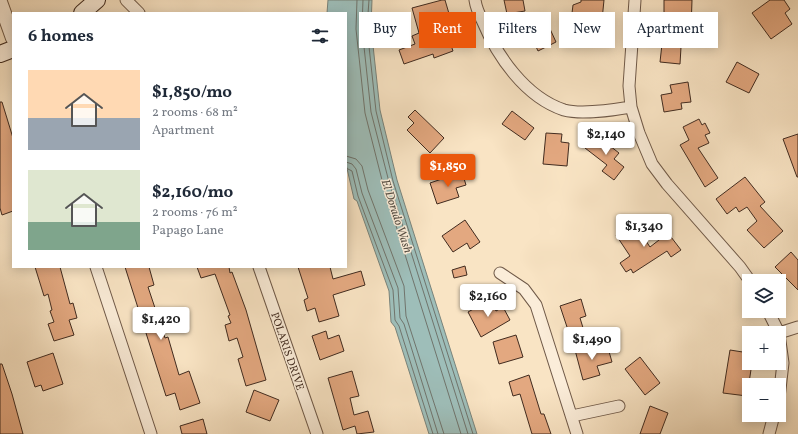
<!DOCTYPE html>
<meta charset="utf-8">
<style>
body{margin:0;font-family:Vollkorn,serif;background:#f2f2f3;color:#1f2937;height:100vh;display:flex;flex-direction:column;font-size:15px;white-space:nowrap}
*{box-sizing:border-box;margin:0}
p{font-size:13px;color:#747a83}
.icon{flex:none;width:22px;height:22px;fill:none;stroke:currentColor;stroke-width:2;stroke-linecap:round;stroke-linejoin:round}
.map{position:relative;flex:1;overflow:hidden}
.drawer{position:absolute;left:12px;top:12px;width:335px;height:256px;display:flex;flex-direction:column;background:#fff;border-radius:0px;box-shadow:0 2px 10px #0003}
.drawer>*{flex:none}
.banner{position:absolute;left:359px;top:12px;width:379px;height:36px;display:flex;gap:8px}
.buttons{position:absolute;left:742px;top:274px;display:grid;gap:8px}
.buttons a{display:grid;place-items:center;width:44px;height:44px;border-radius:0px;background:#fff;box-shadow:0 2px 10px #0003;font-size:20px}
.price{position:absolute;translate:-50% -34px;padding:0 9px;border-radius:4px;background:#fff;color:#222;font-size:13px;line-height:26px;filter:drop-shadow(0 1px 2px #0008)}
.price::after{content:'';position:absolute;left:50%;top:24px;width:12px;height:9px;margin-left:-6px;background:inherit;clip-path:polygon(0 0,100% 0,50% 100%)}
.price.active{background:#ea580c;color:#fff}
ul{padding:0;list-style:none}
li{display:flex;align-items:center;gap:12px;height:100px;padding:0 16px}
li span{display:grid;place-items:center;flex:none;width:112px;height:80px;border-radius:0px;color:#555}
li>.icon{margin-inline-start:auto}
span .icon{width:48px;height:48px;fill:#fffc;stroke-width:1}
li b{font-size:17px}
h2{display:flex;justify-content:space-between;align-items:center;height:48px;padding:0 16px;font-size:17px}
.chip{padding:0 14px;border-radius:0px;background:#fff;box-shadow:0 2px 10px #0003;font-size:14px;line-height:36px}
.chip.active{background:#ea580c;color:#fff}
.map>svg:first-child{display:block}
.water{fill:#9ebeb9;stroke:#79837b}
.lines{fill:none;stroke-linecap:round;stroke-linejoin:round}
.shore{stroke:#70746c;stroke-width:1}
.building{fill:#e3a880;stroke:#412b1f}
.minor-casing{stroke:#6f5948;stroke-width:13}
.tertiary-casing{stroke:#6f5948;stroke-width:16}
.secondary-casing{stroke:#412b1f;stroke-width:18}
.minor{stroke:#fbedd9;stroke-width:11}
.tertiary{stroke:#fbedd9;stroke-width:14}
.secondary{stroke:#fbedd9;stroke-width:16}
.labels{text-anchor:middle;stroke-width:3;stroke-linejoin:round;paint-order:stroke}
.street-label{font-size:11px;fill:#412b1f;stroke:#fbedd9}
.water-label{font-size:12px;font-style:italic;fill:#585046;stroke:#fbedd9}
</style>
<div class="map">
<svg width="798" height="434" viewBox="0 0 798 434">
<rect width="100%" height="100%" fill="#f9e4c4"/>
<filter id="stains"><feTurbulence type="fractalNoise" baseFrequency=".005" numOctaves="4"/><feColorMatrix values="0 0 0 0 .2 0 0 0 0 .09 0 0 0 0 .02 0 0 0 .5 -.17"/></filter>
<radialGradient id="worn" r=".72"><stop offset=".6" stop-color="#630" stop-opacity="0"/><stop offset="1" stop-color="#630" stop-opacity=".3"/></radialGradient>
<path class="water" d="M328,0H372L371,27L380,110L397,180L477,434H429L395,327L391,322L389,291L357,201L354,199L346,164V13H327Z"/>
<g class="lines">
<path class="shore" d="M357,0L356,29L365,113L383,184L461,434
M363,0L362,28L371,112L389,182L468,434
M369,0L367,28L376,111L393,181L473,434
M346,156L356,159L362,166L368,190L404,286L406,316L444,434
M346,162L352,164L356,169L362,193L398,288L400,318L404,324L438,434
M346,168L352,171L358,196L393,290L395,320L399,326L433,434"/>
</g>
<path class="building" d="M442,0H445L450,17L442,19L453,51L434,58L433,54L404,64L399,50L415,44L412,36L419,33L412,8Z
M504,0H523L525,11L507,14Z
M581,0H604L602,20L582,19L583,13H572L573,5L581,2Z
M664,0H692L691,30H682L680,64L660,62L663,35H669V14H664Z
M770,0H784L790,9L785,13L792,24L771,39L752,13Z
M545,18L556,42L538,51L532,38L525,42L520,30Z
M737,62L759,74L749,93L726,82Z
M688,82L691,102L681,103L682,109L664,112L661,95L672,93L670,85Z
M0,102H2L13,138V211L2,215L0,208Z
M415,110L444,138L430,153L407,130L414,123L408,117Z
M512,111L534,128L525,140L502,124Z
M699,119L702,125L705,123L710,133L705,135L709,143L698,148L718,178L705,187L680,145L689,140L683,127Z
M546,133L562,134L561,142L569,143L567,166L543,164Z
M798,134V177H797L783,139Z
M596,135L619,153L614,159L624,167L614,180L602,171L607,165L585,148Z
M462,172L466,185L456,188L459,197L437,204L430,183Z
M745,177L765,202L760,206L783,231L764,248L747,230L757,221L747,207L739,212L736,207L727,214L716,199Z
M465,220L480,242L470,249L467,243L453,252L442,236Z
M634,223L650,247L668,233L681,250L671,257L667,251L633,273L631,269L626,272L620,263L630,256L616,235Z
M791,252L798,260V290L775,267Z
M465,266L467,275L454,278L452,270Z
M35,267H60L70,304L73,303L77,318L69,320L74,335L54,341L48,324L54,322L50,311L52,310L48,294L44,296Z
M125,267H149L154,285L148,287L165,338L168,337L179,375L189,371L200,403L180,410L175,393L166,396Z
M197,267H229L230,273L232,272L246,310L266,380L246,386L238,359L243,357L237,338L229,341L225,325L231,323L228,316L230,315L215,274L201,278Z
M298,267H330L333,279L361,271L365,285L333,295L339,316L319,322L315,308L307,311L304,300L308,298Z
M581,299L586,316L580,318L584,331L570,336L560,306Z
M490,300L496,311L503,307L510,320L481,337L468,312Z
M326,331L328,339L339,335L344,351L320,360L312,336Z
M516,335L523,357L499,364L493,342Z
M592,346L593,351L608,348L612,362L597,366L600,375L583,380L575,350Z
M730,350L749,353V363H752L747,396L723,393Z
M53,353L63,384L43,391L41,385L35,387L27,362Z
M640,357L660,383L645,395L625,369Z
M0,364H2L12,394L23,434H0Z
M352,371L359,396L350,398L354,415L368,411L374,432L357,434L355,426L343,430L328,378Z
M529,375L541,414H544L551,434H532L520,394L513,396L509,382Z
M254,390L279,400L270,421L246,412Z
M650,406L668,413L660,434H640Z
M203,419L207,434H182L180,426Z"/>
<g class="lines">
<g class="minor-casing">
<path id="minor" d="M126,0L139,13
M475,0C476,7 479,14 482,20C497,56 525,97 564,110C582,115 613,110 631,107
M635,0L629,86L631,107L639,133L652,164L667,184L740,267L750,281
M96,267L151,434
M259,267L317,434
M500,273L524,289L536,305L577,434
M768,311L779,333
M779,333L798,327
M779,334L783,363L779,398
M572,416L619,406
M769,434L774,415"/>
</g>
<g class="tertiary-casing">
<path id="tertiary" d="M0,2L13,38"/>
</g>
<g class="secondary-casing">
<path id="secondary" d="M82,13L97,0
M0,54L13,49"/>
</g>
<use href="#minor" class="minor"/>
<use href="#tertiary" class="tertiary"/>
<use href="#secondary" class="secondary"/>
</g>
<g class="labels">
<g class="street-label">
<text transform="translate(288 351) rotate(71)" y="4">POLARIS DRIVE</text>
</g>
<g class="water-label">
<text transform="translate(397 216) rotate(72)" y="4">El Dorado Wash</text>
</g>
</g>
<rect width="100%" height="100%" filter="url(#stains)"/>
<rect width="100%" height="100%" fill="url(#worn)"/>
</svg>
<div class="buttons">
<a><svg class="icon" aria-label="layers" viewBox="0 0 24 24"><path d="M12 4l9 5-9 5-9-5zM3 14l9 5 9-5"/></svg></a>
<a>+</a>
<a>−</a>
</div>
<b class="price" style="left:606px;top:156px">$2,140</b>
<b class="price active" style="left:448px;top:188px">$1,850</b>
<b class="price" style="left:644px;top:248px">$1,340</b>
<b class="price" style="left:488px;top:318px">$2,160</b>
<b class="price" style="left:161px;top:341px">$1,420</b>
<b class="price" style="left:592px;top:361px">$1,490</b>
<div class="banner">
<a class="chip">Buy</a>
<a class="chip active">Rent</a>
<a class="chip">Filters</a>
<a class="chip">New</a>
<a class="chip">Apartment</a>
</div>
<section class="drawer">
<h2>6 homes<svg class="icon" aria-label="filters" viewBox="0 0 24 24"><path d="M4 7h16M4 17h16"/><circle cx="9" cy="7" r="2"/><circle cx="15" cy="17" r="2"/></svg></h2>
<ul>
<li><span style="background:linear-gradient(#ffd9b3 60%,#9aa5b1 0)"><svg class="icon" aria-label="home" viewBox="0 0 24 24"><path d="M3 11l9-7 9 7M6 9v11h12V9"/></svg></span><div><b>$1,850/mo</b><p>2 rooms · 68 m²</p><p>Apartment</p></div></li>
<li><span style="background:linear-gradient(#dfe7d0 65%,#7fa58c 0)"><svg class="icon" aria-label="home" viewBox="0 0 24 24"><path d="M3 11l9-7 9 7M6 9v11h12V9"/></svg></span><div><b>$2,160/mo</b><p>2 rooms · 76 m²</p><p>Papago Lane</p></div></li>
</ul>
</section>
</div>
